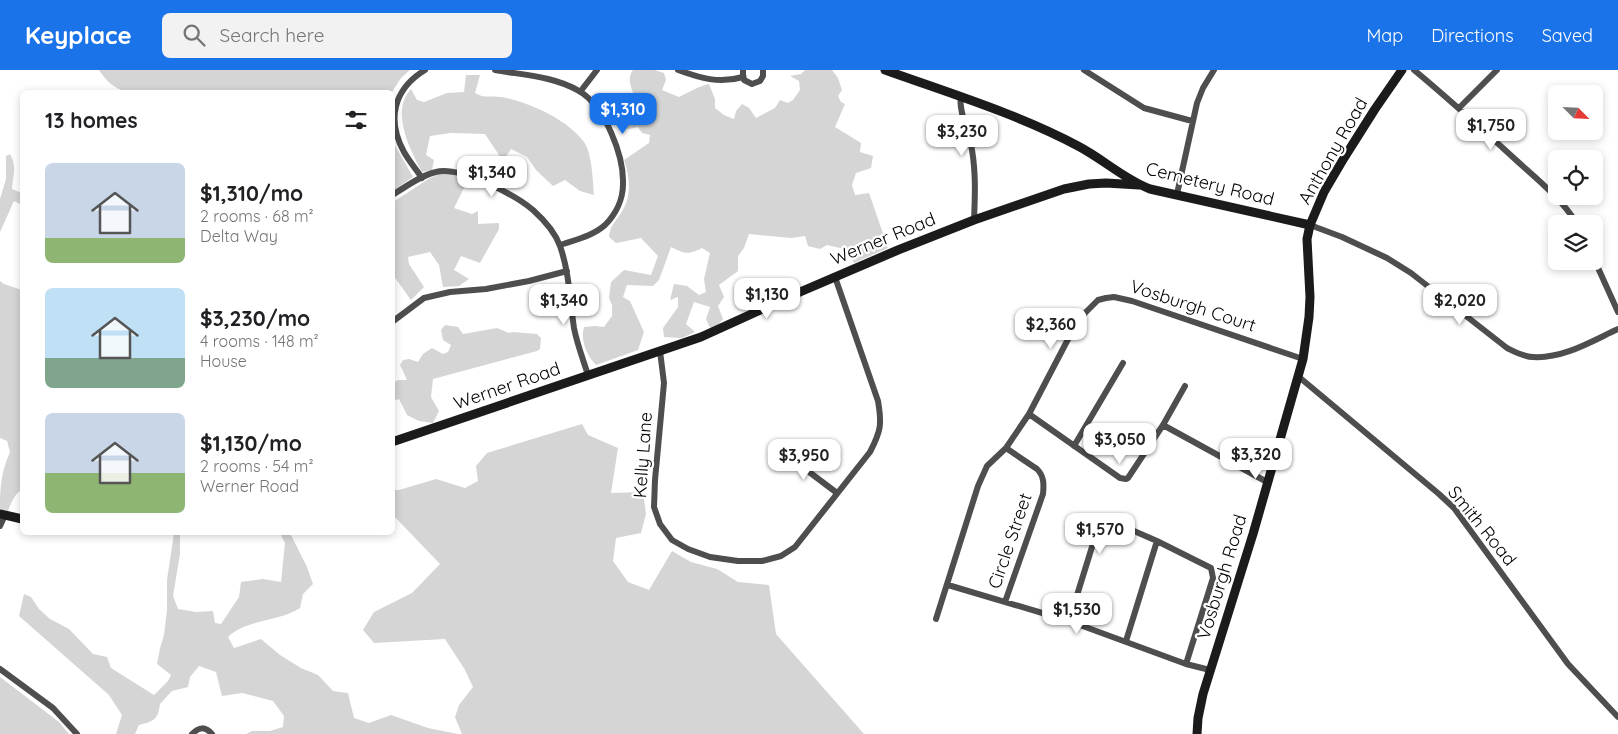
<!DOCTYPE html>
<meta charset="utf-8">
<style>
body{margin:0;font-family:Quicksand,sans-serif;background:#f2f2f2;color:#202124;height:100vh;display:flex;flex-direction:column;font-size:19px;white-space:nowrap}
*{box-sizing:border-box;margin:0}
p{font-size:16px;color:#757577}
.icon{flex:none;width:28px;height:28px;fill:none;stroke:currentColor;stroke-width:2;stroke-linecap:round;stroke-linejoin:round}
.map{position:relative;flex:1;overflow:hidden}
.side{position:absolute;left:20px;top:20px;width:375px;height:445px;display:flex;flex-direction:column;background:#fff;border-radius:8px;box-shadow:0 2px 8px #0003}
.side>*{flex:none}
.needle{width:32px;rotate:114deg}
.controls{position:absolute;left:1548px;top:15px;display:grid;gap:10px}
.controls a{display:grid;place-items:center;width:55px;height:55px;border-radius:8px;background:#fff;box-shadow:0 2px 8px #0003;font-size:25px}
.price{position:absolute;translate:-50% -42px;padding:0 11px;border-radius:10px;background:#fff;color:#222;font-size:16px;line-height:32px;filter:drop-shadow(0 1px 2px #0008)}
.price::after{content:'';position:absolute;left:50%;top:30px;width:15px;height:11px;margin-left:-8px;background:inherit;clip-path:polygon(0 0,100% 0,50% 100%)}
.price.current{background:#1a73e8;color:#fff}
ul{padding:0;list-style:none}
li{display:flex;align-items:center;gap:15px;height:125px;padding:0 25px}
li span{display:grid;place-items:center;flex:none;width:140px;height:100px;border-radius:8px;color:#555}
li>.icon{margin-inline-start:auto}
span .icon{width:60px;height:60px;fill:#fffc;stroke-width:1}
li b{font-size:21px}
h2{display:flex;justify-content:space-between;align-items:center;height:60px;padding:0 25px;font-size:21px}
header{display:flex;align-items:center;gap:30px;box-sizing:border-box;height:70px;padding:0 25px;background:#1a73e8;color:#fff}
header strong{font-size:24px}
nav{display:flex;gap:28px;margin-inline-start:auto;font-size:18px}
.search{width:350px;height:45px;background:#f2f2f2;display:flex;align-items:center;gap:12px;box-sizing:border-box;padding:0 18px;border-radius:8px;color:#757577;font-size:19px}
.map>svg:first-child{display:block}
.green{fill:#d5d5d5}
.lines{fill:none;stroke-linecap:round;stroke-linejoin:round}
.street{stroke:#4e4e4e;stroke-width:6}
.secondary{stroke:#1b1b1b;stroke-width:9}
.labels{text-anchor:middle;stroke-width:4.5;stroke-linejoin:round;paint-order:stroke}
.street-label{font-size:18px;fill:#000;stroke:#fff}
</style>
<header>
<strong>Keyplace</strong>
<div class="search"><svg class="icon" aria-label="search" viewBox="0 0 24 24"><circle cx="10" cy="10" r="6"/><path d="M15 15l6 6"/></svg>Search here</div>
<nav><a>Map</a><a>Directions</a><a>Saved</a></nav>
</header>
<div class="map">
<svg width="1618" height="664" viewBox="0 0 1618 664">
<rect width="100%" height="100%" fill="#fff"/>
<path class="green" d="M99,0H410L401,8L392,22H126C113,17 107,12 99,0Z
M633,0H655L664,3L666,10L662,20L679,27L699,17L709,14L715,29V38L724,45L734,49L736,41L742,34L749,38L756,48L775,38L780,30L788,33L793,30L800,20L799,11L790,6L801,4L805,0H832L838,8L842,20L838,26L841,32L845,34L835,57L861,73L860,82L873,86L871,98L856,103L852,115L855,125L869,123L888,178L854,193L848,180L827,175L820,179L808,176L805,166L791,168L749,164L744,178L738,186V201L719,215L724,227L718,236L723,249L718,255L710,258L706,249L710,237L694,232L686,254L695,262L682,268L664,267L663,258L678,237V227L670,230L674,214L687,216L699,225L706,222L704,209L710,183L702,178C688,185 685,184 671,177L659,210L653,216L627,215L623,227L630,231L644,262L638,280L596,295C587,286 580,270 584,257L595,256L604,257L612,246V235L609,228L611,212L624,200L651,205L658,186L641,168L616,173L609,167C610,156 615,152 621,143C632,127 630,107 624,90L649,73L650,65L642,63L638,57L629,59L622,57L625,51L637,46L641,39C636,28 624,11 633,0Z
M466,5H480L475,23C485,29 491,25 501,27C529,32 567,49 584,72C592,83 593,112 594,125L580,121L565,110L553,116L536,100L527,87L511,79L503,91L485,64L451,63L430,66L426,85L434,90L432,100L422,102C410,80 390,41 411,19L417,30L424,32L447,23L464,22Z
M392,70L413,107L393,121H392Z
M10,84C17,95 13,107 12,119L22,123V135L14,131L0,162V129L6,109V86Z
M440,104C454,104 458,104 465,116L454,138L472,144L478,141V154L499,153V159L480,193L461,186L454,200L469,209L459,216L443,217L439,195L430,182L408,187L409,194L424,217L411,230L393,205V132L430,108Z
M0,211L4,214L22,220V420C15,423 11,433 8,441L0,439C0,417 1,402 10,382L7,371L0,368Z
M445,255L458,257L463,264L497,258L509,263L513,262L537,264L541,268L540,279L537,281L433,309L431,327L439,341L433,353L419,351L407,345L399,329L393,331V313L398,310H407L400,295L403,290L409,289L418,292L423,284L432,278L443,284L448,282L451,275L443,270L441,260Z
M582,354L588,365L618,378L611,423L643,422L646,444L641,463L616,468L613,491L628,512L649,520L672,481L691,492L717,499L738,512L769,515L776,564L864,664H462L455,647L459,635L473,617L465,600L445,569L374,573L363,560L374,542L412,523L440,494L393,445V420H399L436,409L465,418L478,411L476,396L487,383Z
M174,463H180V484L173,526L178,539L196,542L213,541L215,553L221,554L239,527L241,512L263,509L281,512L285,473L280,463H290L307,497L313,514L303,524L300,538C278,552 247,549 228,567L234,578L261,569L280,585L301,598L318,605L333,621L348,623L354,648L369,653L391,645L428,658L458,664H246L252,661H270L283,657L284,646L273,631L242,623L222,626L216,602L199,596L190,607L188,617L172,621L160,634C158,650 154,651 139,655L135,664H116L122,645L109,625L19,546L24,524L31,527L39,539L50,549L69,559L93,584L107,587L111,598L154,625L168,611L171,605L157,594L160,578L164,565L167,540V510Z
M0,607L59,652L69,664H0Z"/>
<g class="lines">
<path class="street" d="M495,0C522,5 554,6 579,21C605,36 624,86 623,114C623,129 616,144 605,155C593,166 574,170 560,175
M678,0C700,8 719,14 743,7
M743,0V4L744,10L752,14L760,11L763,6V0
M1084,0L1144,38L1192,51
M1414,0C1449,29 1482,59 1516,90C1537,109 1562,129 1577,154
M580,22L597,0
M961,28C958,39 970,67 972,80C976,104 975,127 974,150
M1459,38L1497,0
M422,108C416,99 409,91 404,82C386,49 394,19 425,0
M1177,124L1197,33L1203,18L1214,0
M392,125C406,117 421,105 436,102C459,96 514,124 533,140C543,149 555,162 560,176C569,201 570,231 574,258C577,274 583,289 588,305
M1310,155L1342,167L1387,188L1411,203L1507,278C1515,282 1524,287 1533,287C1563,289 1592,271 1618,259
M1594,189L1618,242
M392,252L424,228L450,222L486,219L529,211L567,201
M660,281L664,313L655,410L654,437L660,454L672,470L688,479L710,487L738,491H762L781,486L795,477L870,382C881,361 882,354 878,331L835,207
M1299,307L1439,424L1454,438L1568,594L1618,647
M1029,344L1120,408L1126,409L1128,408L1163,355L1185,316
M1163,355L1267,412
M1074,376L1123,293
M784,383L837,423
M0,456L5,445
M948,515L1069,551L1186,594L1210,600
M1005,532L1043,424C1044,414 1044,406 1037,399L1006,378
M936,549L978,416L987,396L1006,378L1029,344L1077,252L1085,243L1098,230L1106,228L1114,227L1132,231L1303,289
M1069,551L1096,464C1100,457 1102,451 1111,451L1157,471L1211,498L1213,508L1186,594
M1126,571L1157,471
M0,599L53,638L77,664
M192,664C199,657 205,656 212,664"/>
<path class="secondary" d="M885,0C949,23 1018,44 1078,76C1103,89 1124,109 1150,119L1310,155
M392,372L701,267L800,222L898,180L974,150L1064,119L1089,114L1106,113L1139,115
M0,444L22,449
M1197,664L1198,648L1203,624L1253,464L1303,289L1309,247L1310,227L1307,169L1310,155L1324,122L1344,88L1375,39L1402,0"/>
</g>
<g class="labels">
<g class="street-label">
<text transform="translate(1333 81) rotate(-60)" y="6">Anthony Road</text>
<text transform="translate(1210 114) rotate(14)" y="6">Cemetery Road</text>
<text transform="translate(883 169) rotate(-22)" y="6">Werner Road</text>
<text transform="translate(1193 236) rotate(18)" y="6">Vosburgh Court</text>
<text transform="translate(507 316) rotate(-19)" y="6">Werner Road</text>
<text transform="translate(643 385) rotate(-86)" y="6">Kelly Lane</text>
<text transform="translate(1482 456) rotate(51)" y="6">Smith Road</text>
<text transform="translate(1010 471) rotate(-71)" y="6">Circle Street</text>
<text transform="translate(1222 507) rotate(-73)" y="6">Vosburgh Road</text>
</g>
</g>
</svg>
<div class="controls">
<a><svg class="needle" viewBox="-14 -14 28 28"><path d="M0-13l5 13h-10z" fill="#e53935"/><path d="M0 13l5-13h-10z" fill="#757577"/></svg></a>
<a><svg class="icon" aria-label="locate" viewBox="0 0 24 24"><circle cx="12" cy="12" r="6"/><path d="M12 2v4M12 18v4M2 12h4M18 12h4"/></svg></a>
<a><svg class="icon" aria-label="layers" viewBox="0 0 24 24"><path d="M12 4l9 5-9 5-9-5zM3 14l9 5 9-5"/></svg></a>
</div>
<b class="price current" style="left:623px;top:65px">$1,310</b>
<b class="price" style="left:1491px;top:81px">$1,750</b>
<b class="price" style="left:962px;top:87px">$3,230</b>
<b class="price" style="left:492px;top:128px">$1,340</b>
<b class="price" style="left:767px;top:250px">$1,130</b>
<b class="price" style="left:564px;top:256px">$1,340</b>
<b class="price" style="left:1460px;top:256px">$2,020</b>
<b class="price" style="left:1051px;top:280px">$2,360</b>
<b class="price" style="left:1120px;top:395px">$3,050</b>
<b class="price" style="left:1256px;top:410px">$3,320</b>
<b class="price" style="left:804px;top:411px">$3,950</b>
<b class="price" style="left:1100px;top:485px">$1,570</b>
<b class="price" style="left:1077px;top:565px">$1,530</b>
<section class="side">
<h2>13 homes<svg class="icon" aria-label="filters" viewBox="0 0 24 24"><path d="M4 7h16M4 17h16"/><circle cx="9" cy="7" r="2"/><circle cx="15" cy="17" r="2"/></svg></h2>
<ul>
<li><span style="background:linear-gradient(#c9d6e8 75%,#8fb573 0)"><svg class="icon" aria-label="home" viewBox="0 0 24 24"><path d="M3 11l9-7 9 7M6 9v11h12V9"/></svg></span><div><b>$1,310/mo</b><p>2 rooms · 68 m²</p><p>Delta Way</p></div></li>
<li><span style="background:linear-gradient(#bfe0f5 70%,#7fa58c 0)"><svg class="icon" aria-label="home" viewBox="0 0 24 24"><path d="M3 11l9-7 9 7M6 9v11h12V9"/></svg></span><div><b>$3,230/mo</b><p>4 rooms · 148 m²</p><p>House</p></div></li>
<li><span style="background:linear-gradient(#c9d6e8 60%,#8fb573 0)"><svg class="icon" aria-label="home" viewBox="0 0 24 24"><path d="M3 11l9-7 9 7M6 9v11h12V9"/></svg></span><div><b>$1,130/mo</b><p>2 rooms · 54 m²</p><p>Werner Road</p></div></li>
</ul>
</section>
</div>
